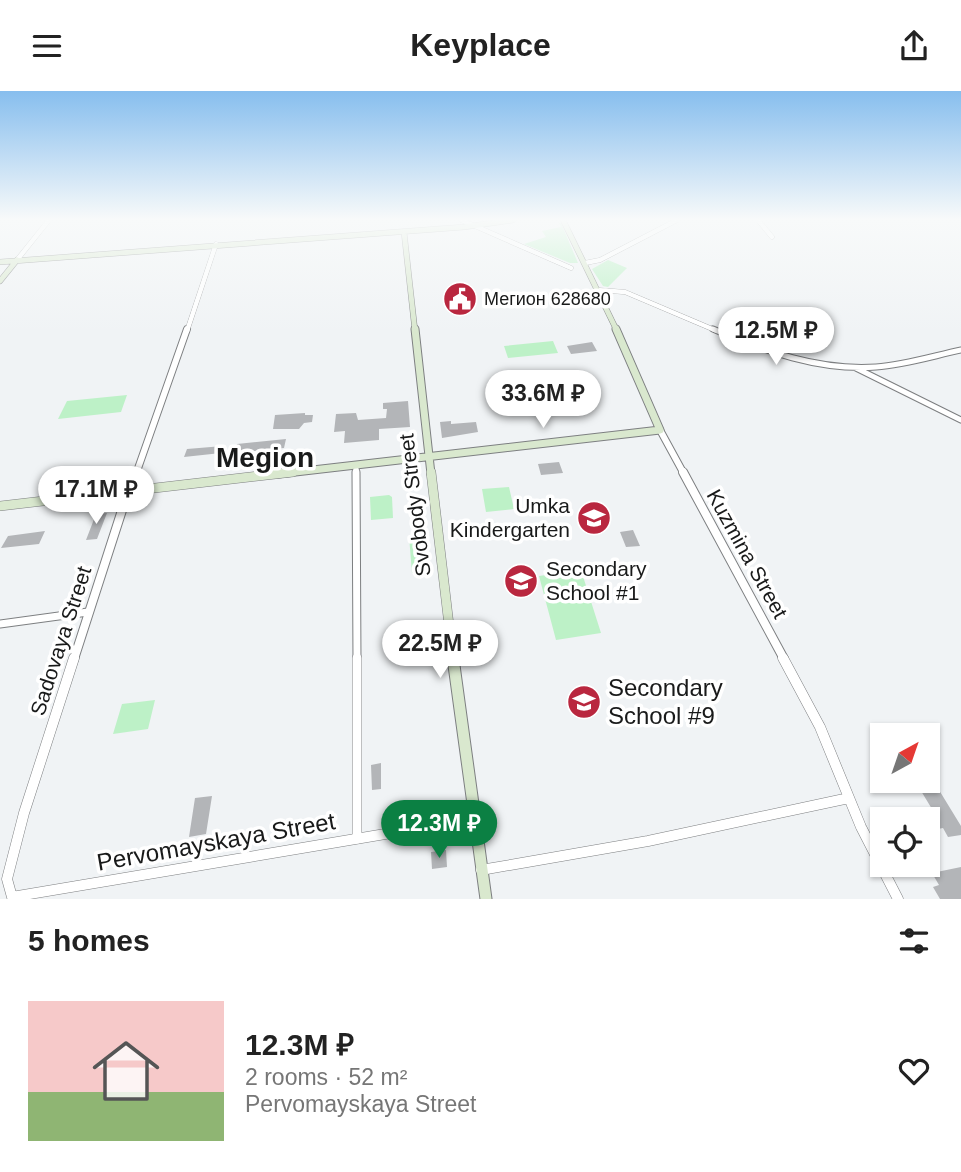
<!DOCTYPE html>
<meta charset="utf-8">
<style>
body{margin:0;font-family:Helvetica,sans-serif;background:#f6f6f6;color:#222;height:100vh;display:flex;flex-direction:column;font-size:26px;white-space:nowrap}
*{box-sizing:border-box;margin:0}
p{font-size:23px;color:#767676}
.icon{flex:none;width:38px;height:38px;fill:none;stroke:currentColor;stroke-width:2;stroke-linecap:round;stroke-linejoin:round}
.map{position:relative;height:808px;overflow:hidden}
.drawer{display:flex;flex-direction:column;background:#fff;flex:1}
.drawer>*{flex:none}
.needle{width:46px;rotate:40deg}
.controls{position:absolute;left:870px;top:632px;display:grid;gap:14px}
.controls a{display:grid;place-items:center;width:70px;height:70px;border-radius:0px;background:#fff;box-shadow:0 2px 5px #0004;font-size:35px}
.price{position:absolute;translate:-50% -60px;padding:0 16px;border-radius:24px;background:#fff;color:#222;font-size:23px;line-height:46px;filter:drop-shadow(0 2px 4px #0008)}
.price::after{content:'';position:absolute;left:50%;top:42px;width:21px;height:16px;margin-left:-10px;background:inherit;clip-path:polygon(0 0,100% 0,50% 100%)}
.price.selected{background:#0b8043;color:#fff}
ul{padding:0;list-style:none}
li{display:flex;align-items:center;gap:21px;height:175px;padding:0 28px}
li span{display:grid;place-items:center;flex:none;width:196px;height:140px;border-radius:0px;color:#555}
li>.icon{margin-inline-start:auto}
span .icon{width:84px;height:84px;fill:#fffc;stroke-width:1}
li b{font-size:30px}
h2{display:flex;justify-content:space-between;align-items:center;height:84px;padding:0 28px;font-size:30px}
header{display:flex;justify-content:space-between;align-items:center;height:91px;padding:0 28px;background:#fff;font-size:32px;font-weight:800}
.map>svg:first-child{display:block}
.green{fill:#bdf1c7}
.building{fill:#b3b5b8}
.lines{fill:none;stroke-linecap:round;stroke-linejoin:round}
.minor-far3-casing{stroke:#7d7f81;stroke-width:5}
.minor-far2-casing{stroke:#7d7f81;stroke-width:7}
.minor-far1-casing{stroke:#7d7f81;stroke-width:9}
.minor-casing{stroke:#7d7f81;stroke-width:10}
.tertiary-far3-casing{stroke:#7d7f81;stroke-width:5}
.tertiary-far2-casing{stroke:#7d7f81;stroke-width:8}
.tertiary-far1-casing{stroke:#7d7f81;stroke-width:10}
.tertiary-casing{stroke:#7d7f81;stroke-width:11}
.secondary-far3-casing{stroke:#7d7f81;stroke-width:6}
.secondary-far2-casing{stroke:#7d7f81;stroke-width:9}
.secondary-far1-casing{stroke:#7d7f81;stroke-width:10}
.secondary-casing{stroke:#7d7f81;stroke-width:13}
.minor-far3{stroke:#fff;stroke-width:4.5}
.minor-far2{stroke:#fff;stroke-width:5}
.minor-far1{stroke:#fff;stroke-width:7}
.minor{stroke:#fff;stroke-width:9}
.tertiary-far3{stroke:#fff;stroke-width:4.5}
.tertiary-far2{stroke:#fff;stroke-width:6}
.tertiary-far1{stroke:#fff;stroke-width:8}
.tertiary{stroke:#fff;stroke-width:10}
.secondary-far3{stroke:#d9e8ce;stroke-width:5}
.secondary-far2{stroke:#d9e8ce;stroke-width:7}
.secondary-far1{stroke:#d9e8ce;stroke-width:9}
.secondary{stroke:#d9e8ce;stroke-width:11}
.labels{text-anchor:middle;stroke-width:7;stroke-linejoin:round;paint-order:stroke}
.far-poi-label{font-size:18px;fill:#191a1a;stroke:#fff;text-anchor:start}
.street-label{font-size:21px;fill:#191a1a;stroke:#fff}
.poi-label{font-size:21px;fill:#191a1a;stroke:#fff;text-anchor:end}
.near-poi-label{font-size:24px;fill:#191a1a;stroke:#fff;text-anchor:start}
.near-street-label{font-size:24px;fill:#191a1a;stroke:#fff}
.district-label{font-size:28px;font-weight:bold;fill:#191a1a;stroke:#fff}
</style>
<header><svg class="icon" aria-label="menu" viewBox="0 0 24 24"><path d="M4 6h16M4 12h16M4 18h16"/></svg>Keyplace<svg class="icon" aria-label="share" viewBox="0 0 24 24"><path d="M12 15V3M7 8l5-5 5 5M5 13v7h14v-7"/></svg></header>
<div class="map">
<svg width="961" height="808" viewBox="0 0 961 808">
<rect width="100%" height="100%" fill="#f0f3f5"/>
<path class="green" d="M559,132H561L578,172H570L524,153L546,146L542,140L561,136Z
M608,169L627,177L608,196L603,195L592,178Z
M553,250L558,262L508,267L504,255Z
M127,304L121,321L58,328L67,310Z
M509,396L514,418L486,421L482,398Z
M389,404L392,406L393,427L371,429L370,406Z
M422,444L425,481L412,482L409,445Z
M581,479L601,542L556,549L539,485Z
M155,609L148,638L113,643L122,613Z"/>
<path class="building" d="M592,251L597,260L571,263L567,255Z
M408,310L410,336L379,338V349L344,352L345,340L334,341L336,323L356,322L358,329L386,327L387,318H383V312Z
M305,322V324H313L312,331L304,332L299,338H273L275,324Z
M451,330V333L476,331L478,341L442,347L440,331Z
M286,348L284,357L235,362L237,353Z
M223,355L221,362L184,366L187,358Z
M559,371L563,382L541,384L538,373Z
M107,422L97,448L86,449L96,423Z
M633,439L640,455L626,456L620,441Z
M45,440L39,453L1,457L8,445Z
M381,672V698L372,699L371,674Z
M928,681L961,735V744L948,746L943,737L938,738L930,724L935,723L915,690H928Z
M212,705L206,743L189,746L195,707Z
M446,759L447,776L432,778L431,761Z
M961,776V808H940L933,796L939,794L932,782Z"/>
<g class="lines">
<g class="minor-far3-casing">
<path id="minor-far3" d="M758,129L772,146
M475,135L571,177
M585,172L600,169L677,129
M597,199L625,201L717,240"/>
</g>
<g class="minor-far2-casing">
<path id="minor-far2" d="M713,238C764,260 819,280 876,276C904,274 933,265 961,259
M856,277L961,329
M356,374V383"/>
</g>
<g class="minor-far1-casing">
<path id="minor-far1" d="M356,381L357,568
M0,533L88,521"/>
</g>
<g class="minor-casing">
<path id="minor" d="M357,567V748"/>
</g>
<g class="tertiary-far3-casing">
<path id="tertiary-far3" d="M461,129L475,135
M17,169L49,129
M187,240L216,153"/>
</g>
<g class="tertiary-far2-casing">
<path id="tertiary-far2" d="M660,339L684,383
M136,383L187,238"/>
</g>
<g class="tertiary-far1-casing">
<path id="tertiary-far1" d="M683,381L784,568
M74,568L125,410L137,381"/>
</g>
<g class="tertiary-casing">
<path id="tertiary" d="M74,567L24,722L7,788L12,806L474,728
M783,567L820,636L861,736L898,808
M481,779L648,750L849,707"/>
</g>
<g class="secondary-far3-casing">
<path id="secondary-far3" d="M563,129L617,240
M404,141L415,240
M0,171L464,136L513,129
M0,190L17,169"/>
</g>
<g class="secondary-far2-casing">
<path id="secondary-far2" d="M415,238L431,383
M278,383L660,339L616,238"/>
</g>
<g class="secondary-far1-casing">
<path id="secondary-far1" d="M431,381L453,568
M0,415L293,381"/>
</g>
<g class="secondary-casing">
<path id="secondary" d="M453,567L486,808"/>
</g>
<use href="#minor-far3" class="minor-far3"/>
<use href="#minor-far2" class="minor-far2"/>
<use href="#minor-far1" class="minor-far1"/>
<use href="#minor" class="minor"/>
<use href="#tertiary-far3" class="tertiary-far3"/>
<use href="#tertiary-far2" class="tertiary-far2"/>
<use href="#tertiary-far1" class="tertiary-far1"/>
<use href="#tertiary" class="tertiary"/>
<use href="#secondary-far3" class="secondary-far3"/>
<use href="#secondary-far2" class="secondary-far2"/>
<use href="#secondary-far1" class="secondary-far1"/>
<use href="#secondary" class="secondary"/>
</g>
<linearGradient id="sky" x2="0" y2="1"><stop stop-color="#87beee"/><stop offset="0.53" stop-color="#f8fafa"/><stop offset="1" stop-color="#f8fafa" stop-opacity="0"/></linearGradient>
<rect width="961" height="242" fill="url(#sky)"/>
<defs>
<g id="civic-disc" transform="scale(1.75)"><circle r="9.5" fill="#b9273f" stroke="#fff"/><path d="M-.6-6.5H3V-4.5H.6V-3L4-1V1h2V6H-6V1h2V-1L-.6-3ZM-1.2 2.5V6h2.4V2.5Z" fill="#fff"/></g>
<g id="school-disc" transform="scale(1.75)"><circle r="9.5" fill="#b9273f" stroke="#fff"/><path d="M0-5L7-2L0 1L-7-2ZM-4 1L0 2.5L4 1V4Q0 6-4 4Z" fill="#fff"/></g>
</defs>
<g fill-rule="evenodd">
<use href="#civic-disc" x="460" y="208"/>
<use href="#school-disc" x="594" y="427"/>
<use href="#school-disc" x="521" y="490"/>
<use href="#school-disc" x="584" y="611"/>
</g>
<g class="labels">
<g class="far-poi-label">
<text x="484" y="214">Мегион 628680</text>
</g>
<g class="street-label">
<text transform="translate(415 414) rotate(-97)" y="7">Svobody Street</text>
<text transform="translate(747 463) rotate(61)" y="7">Kuzmina Street</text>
<text transform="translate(61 550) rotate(-72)" y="7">Sadovaya Street</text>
</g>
<g class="poi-label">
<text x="570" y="422">Umka<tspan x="570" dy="24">Kindergarten</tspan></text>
<text x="546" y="485" text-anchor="start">Secondary<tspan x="546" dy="24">School #1</tspan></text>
</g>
<g class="near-poi-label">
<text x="608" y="605">Secondary<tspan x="608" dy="28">School #9</tspan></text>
</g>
<g class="near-street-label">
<text transform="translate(216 751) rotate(-10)" y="8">Pervomayskaya Street</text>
</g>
<g class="district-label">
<text x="265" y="376">Megion</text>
</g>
</g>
</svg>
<div class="controls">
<a><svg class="needle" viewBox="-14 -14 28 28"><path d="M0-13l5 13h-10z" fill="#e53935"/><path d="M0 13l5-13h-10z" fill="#767676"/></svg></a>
<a><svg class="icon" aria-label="locate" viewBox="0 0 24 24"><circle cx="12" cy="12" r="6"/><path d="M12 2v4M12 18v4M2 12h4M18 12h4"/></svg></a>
</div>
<b class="price" style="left:776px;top:276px">12.5M ₽</b>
<b class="price" style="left:543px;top:339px">33.6M ₽</b>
<b class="price" style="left:96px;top:435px">17.1M ₽</b>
<b class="price" style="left:440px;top:589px">22.5M ₽</b>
<b class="price selected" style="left:439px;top:769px">12.3M ₽</b>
</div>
<section class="drawer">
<h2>5 homes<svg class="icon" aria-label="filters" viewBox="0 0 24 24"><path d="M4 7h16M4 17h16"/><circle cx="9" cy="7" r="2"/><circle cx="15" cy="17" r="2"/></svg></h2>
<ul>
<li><span style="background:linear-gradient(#f6c9c9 65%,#8fb573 0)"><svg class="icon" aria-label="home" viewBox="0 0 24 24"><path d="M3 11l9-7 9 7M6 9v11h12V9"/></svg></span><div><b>12.3M ₽</b><p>2 rooms · 52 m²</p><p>Pervomayskaya Street</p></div><svg class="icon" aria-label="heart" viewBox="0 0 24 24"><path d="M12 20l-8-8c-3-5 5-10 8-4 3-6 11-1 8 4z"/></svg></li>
</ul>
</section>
